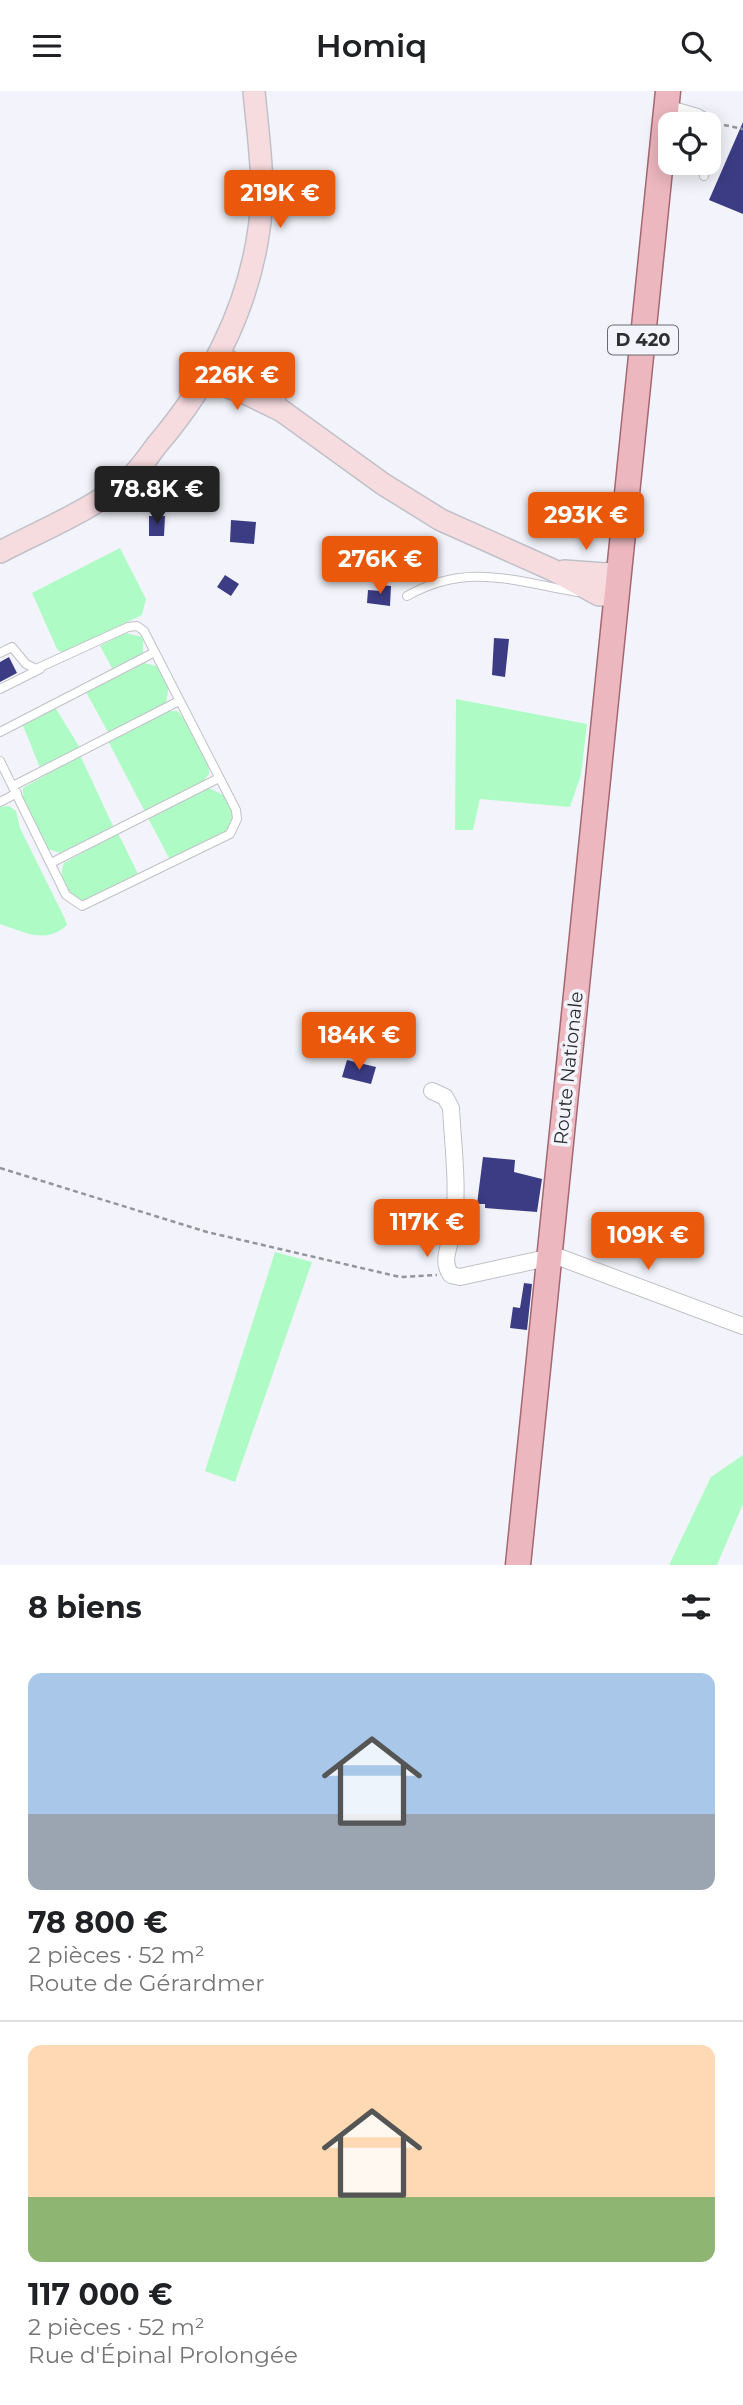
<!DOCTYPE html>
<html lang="fr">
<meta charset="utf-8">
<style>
body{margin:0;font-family:Montserrat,sans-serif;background:#f6f6f6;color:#202124;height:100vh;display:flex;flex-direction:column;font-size:26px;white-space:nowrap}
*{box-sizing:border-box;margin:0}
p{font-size:23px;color:#757577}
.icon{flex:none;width:38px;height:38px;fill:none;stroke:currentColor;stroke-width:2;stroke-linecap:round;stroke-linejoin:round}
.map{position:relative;height:1474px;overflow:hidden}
.side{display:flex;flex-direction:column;background:#fff;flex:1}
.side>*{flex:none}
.buttons{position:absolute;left:658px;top:21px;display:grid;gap:14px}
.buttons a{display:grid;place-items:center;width:63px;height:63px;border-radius:14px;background:#fff;box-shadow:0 4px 18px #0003;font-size:35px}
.price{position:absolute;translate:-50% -60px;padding:0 16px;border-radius:7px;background:#ea580c;color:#fff;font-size:23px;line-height:46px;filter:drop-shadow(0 2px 4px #0008)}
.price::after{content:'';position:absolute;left:50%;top:42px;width:21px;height:16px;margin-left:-10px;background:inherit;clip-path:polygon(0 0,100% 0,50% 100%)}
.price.on{background:#222;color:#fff}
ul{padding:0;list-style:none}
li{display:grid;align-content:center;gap:14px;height:371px;padding:0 28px}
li+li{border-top:2px solid #e0e0e0}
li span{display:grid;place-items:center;height:217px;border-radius:14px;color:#555}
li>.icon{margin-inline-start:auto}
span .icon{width:126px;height:126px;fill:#fffc;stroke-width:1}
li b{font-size:30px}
h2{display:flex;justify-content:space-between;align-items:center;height:84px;padding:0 28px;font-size:30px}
header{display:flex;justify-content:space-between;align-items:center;height:91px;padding:0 28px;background:#fff;font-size:32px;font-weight:600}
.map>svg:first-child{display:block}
.green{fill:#affbc5}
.building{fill:#3c3c85}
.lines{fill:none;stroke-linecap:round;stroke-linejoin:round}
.lane-casing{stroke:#c0c1c8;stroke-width:10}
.street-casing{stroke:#c0c1c8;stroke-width:18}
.secondary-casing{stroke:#c0c1c8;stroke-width:24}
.primary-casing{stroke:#a36872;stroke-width:27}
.path{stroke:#94959a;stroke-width:2.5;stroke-dasharray:5 3.5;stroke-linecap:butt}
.lane{stroke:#fff;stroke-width:8}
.street{stroke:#fff;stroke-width:16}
.secondary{stroke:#f6dbdf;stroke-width:21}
.primary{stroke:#edb7bf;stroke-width:24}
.labels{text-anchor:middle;stroke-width:7;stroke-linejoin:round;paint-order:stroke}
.shield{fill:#f3f4fb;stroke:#6a6a6e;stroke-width:2}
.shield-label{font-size:18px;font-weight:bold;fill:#2f2f32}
.street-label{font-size:19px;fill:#2f2f32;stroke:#f3f4fb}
</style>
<header><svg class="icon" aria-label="menu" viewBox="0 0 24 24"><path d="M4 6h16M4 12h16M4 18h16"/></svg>Homiq<svg class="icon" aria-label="search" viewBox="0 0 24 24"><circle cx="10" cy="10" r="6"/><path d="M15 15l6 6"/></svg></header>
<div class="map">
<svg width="743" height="1474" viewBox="0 0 743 1474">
<rect width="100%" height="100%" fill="#f3f4fb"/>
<path class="green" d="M120,457L146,508L142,524L62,562L57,558L32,502Z
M125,542L143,546V562L113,579L100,555Z
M144,572L157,575L169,594L166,612L109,643L86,601Z
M456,608L587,633L581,684L570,716L480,708L473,739H455Z
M55,616L80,657L40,677L22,632Z
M166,620H177C190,632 210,666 209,683L202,692L145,721L108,650Z
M80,664L114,737L60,762L48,758L23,710V697Z
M209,697L223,704L234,723L228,740L170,769L148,727Z
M9,715L16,720L20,737L65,828L67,834C46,854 24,841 0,833V716Z
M118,742L139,785L82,812C68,803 57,789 64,772Z
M275,1161L312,1171L235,1391L205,1380Z
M743,1364V1413L717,1474H669L711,1386Z"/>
<path class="building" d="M743,31V123L709,109Z
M149,425H165L164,445H149Z
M231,429L256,431L254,453L230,451Z
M225,484L239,493L231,505L217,496Z
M381,494L391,495L390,515L367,512L368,499L381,500Z
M494,547L509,548L505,586L492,584Z
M9,566L17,582L0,591V571Z
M347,969L376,976L371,993L342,986Z
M483,1066L515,1069L514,1081L542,1088L537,1121L485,1117V1113H477Z
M524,1192L532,1193L527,1239L510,1237L513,1216L520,1217Z"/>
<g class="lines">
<g class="lane-casing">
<path id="lane" d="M709,63L710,34
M704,85L707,72
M407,505C466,471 514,490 577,501
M0,562L12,556L26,573L36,578L128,536L137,535L144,540L236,719L237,728L230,743L82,815L66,804L0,670
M0,598L40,578
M0,641L155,561
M13,695L179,610
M0,711L17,702
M51,772L219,687"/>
</g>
<g class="street-casing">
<path id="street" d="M666,17L697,26L710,34
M432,1000L445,1006L451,1017C453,1056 459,1098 453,1137C451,1154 440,1169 451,1184L460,1186L556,1165L743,1235"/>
</g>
<g class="secondary-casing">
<path id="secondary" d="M219,264L250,284L276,313
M206,288L247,303L282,320L383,393L441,429L555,480L599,504H617
M0,461C42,439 92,419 129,388C139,379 148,366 156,355C209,293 248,219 259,138C266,93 258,45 254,0
M564,480L605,483L619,481"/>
</g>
<g class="primary-casing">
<path id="primary" d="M518,1474L668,0"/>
</g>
<path class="path" d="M724,34L743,38
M0,1077L207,1141L400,1186L437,1184"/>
<use href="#lane" class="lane"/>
<use href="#street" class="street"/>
<use href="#secondary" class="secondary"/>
<use href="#primary" class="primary"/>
</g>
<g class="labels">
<rect class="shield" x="608" y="234.5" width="70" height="29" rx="5"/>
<g class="shield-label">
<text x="643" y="255">D 420</text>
</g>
<g class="street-label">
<text transform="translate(568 977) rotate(-84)" y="7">Route Nationale</text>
</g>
</g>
</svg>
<div class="buttons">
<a><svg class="icon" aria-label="locate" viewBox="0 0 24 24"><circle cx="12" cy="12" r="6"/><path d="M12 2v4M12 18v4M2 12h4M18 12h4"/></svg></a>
</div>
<b class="price" style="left:280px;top:139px">219K €</b>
<b class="price" style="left:237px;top:321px">226K €</b>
<b class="price on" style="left:157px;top:435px">78.8K €</b>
<b class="price" style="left:586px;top:461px">293K €</b>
<b class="price" style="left:380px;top:505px">276K €</b>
<b class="price" style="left:359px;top:981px">184K €</b>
<b class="price" style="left:427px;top:1168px">117K €</b>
<b class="price" style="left:648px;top:1181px">109K €</b>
</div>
<section class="side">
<h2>8 biens<svg class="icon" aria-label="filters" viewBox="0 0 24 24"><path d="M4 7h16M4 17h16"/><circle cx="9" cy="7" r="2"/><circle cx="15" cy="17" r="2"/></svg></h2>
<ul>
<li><span style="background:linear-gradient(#a9c7e8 65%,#9aa5b1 0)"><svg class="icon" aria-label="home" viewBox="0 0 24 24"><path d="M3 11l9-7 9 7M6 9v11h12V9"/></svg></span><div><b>78 800 €</b><p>2 pièces · 52 m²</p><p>Route de Gérardmer</p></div></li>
<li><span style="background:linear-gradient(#ffd9b3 70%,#8fb573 0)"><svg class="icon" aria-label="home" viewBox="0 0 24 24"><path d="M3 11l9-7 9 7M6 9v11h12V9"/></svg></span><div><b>117 000 €</b><p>2 pièces · 52 m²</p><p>Rue d'Épinal Prolongée</p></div></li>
</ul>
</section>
